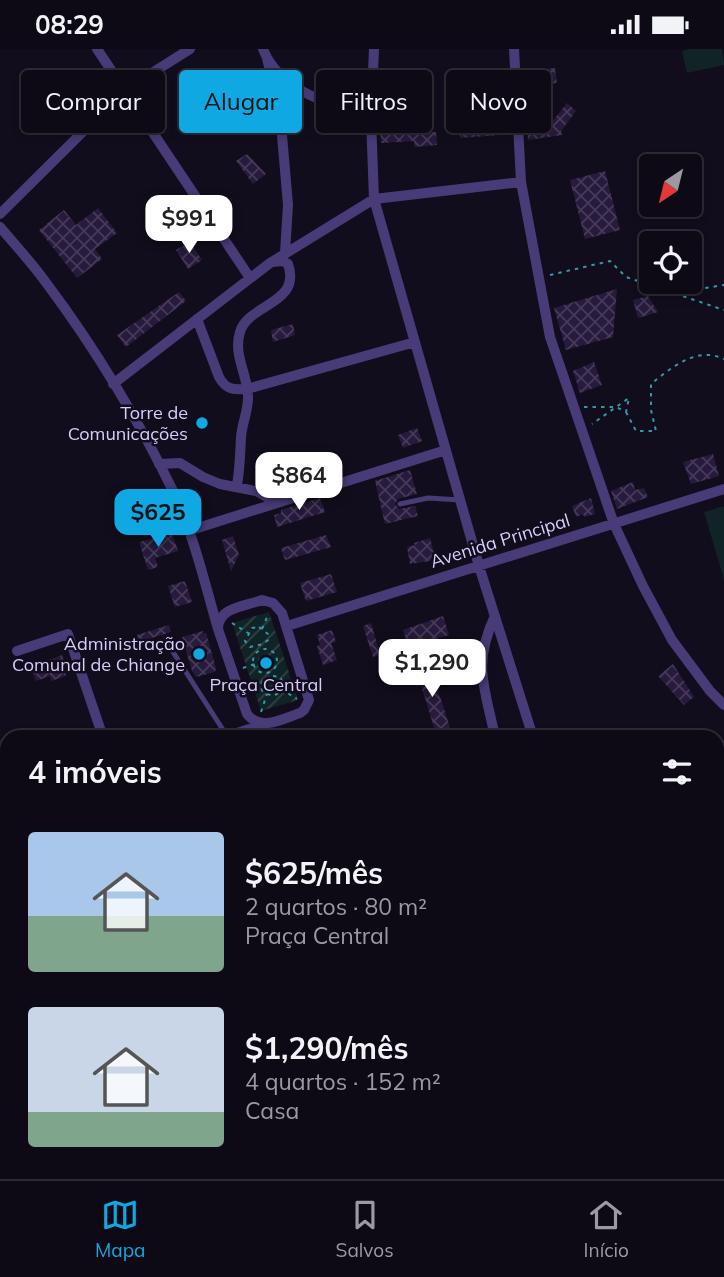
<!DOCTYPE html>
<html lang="pt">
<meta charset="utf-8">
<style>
body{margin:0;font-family:Mulish,sans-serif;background:#17131e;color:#f1f3f6;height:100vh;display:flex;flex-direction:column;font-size:26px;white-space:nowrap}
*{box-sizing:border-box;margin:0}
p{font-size:23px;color:#9b9aa0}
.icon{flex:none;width:38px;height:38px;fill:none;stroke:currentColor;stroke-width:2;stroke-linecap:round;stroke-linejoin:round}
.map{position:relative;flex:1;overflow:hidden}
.panel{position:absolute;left:0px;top:681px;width:724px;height:450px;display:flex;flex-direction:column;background:#0e0a15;border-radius:21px 21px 0 0;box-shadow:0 4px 10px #0003,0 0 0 2px #2e2b34}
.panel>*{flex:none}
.hud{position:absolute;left:21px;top:21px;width:682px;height:63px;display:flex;gap:14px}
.needle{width:46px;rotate:215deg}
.tools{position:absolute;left:639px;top:105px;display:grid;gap:14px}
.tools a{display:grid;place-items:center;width:63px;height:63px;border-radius:7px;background:#0e0a15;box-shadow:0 4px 10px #0003,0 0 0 2px #2e2b34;font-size:35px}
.price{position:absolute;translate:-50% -60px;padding:0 16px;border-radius:14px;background:#fff;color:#222;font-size:23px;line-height:46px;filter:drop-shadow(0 2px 4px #0008)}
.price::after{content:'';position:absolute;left:50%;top:42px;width:21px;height:16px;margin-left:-10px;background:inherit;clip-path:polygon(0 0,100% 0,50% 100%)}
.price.on{background:#10a8e3;color:#111}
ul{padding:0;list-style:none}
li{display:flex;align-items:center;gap:21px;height:175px;padding:0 28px}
li span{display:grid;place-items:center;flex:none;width:196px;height:140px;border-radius:7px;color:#555}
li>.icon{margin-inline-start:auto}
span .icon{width:84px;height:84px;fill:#fffc;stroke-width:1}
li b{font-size:30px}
h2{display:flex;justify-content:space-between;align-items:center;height:84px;padding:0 28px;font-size:30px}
.pill{padding:0 24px;border-radius:7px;background:#0e0a15;box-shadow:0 4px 10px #0003,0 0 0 2px #2e2b34;font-size:24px;line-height:63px}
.pill.on{background:#10a8e3;color:#111}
.status{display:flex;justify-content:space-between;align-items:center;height:49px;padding:0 35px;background:#0e0a15;direction:ltr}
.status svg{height:19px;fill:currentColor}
.dock{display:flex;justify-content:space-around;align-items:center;height:98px;border-top:2px solid #2e2b34;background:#0e0a15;font-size:19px;color:#9b9aa0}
.dock a{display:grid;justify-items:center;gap:4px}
.dock .on{color:#10a8e3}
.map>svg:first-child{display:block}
.park{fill:#102326}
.garden{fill:url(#garden-furrows)}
.building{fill:url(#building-cross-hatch)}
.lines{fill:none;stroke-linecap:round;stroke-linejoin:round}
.path{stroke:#3598a6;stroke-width:2;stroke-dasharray:3.5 5;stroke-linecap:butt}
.lane{stroke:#493b78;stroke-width:5}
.street{stroke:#493b78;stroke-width:10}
.poi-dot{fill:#10a8e3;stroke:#120d1c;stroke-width:2.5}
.labels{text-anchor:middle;stroke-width:5;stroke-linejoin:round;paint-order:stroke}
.poi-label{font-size:18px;fill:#daccfb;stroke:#120d1c;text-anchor:end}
.street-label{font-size:18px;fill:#daccfb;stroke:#120d1c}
</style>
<div class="status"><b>08:29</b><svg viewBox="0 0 49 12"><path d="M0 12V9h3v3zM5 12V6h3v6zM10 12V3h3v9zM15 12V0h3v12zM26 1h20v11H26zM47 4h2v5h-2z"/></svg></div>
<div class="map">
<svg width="724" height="1130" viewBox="0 0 724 1130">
<defs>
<pattern id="garden-furrows" width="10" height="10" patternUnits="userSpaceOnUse" patternTransform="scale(1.75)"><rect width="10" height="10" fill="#102326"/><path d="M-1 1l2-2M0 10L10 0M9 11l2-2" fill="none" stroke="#324246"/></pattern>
<pattern id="building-cross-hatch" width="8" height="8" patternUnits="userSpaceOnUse" patternTransform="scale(1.75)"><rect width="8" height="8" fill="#271a3c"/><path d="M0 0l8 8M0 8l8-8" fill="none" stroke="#463a59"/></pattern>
</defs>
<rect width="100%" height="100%" fill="#120d1c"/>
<path class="park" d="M690,0H722L724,16L687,24L682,2Z
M724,457V531L704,463Z"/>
<path class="garden" d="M269,563L298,651L261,662L232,574Z"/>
<path class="building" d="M555,19L557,34L535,37L540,75L552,73L567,54L576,62L561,82L562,86L528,91L523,27L532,22Z
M498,61L501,86L460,89L458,65Z
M396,74V77L412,76L413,85L436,83L437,96L414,98V92L381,94L379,75Z
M247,105L266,125L253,135L236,112Z
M605,122L620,181L585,190L570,131Z
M98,159L117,184L95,200L102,210L77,229L39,181L64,161L76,176Z
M190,193L202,211L188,220L176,201Z
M617,240L613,288L566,301L554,259Z
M179,243L186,252L126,298L117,286Z
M648,247L658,263L638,269L633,251Z
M293,275L295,286L273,293L271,281Z
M594,313L602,336L580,344L573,322Z
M417,379L422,392L403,399L398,386Z
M713,405L719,427L691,435L683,413Z
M410,421L417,445L398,450L395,455L399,460L415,457L418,467L385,475L375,432Z
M633,433L635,441L644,439L648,448L617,460L611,442Z
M320,449L325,463L277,478L274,466L281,464V461Z
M591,449L595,465L584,468L583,465L576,468L572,457Z
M172,484L178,502L155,509L158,518L148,521L139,493Z
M326,486L331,498L285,511L281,499Z
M233,487L239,506L231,522L222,491Z
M430,489L436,511L410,515L407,498L415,496L414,494Z
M331,525L337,543L306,552L300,534Z
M185,532L192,553L175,558L168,537Z
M443,567L449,586L435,590L439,602L428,605L424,594L409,599L403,581Z
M371,574L380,606L373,608L363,577Z
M169,576L171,583L139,593L137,586Z
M332,581L336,593L331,594L337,611L323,616L317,597L320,596L317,586Z
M203,582L204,585L206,584L216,619L215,623L196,628L192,622L182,588Z
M62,606L67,622L65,623L66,627L51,632L50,627L36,632L31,618Z
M673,615L694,648L684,656L658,627Z
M436,617L440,631L435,632L453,688H437L421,636L416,638L415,634L409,636L405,627Z"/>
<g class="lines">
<path class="path" d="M550,226L610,212L626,228L724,261
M680,243L724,236
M584,358H616L626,363L629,349L592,375
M626,363L636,382H656L651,361V335C672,318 697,297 724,310
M232,574L248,584
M259,578L268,585V591L263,595L250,598L245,592L252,579Z
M262,580L268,566
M253 612a12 12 0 1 1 24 0a12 12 0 1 1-24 0Z
M259 613a6 6 0 1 1 12 0a6 6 0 1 1-12 0Z
M243,619L258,614
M273,627L280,628L283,634L279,644L273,647L263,643L260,637L263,631Z
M281,640L297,650
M261,663L267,645"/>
<path class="lane" d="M400,455L428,449L460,451
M169,592L173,603L227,687
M0,726V728"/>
<path class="street" d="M97,0L250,229
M263,0C279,42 332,56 371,69
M374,0L371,69L374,150L479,517L533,688
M514,0L521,133L550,288L614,475L643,537L672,591L710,642L724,656
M267,9L280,63L288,156L285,204
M0,165L125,41L190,0
M0,178C16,197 33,215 47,235C93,296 141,375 174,444C194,487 205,535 218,580
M197,270L219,328C226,341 234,341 247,340L415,293
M113,335L270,214L374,150L521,133
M159,415L180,414L203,428L220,435L256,442L277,454L188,482
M237,436C240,419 240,406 241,388C242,374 249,360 248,346C247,325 233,305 240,283C248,255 302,255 288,215L283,212L272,213
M277,454L446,401
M262,551L273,554L282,564L309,651L304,661L300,664C282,670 261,683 247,665L218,580C218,558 246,557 262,551Z
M495,567C472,615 485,639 495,688
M287,577L724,440
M17,602L68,585L103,688
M225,688L264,675
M0,759L7,757
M718,809L724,800
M0,901L7,899
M0,933L7,954
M62,1124L64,1130
M366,1124L368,1130
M229,1130L249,1124"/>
</g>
<g class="poi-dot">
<circle cx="202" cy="374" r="7"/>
<circle cx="199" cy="605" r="7"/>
<circle cx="266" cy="614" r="7"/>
</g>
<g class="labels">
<g class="poi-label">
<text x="188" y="370">Torre de<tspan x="188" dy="21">Comunicações</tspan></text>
<text x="185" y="601">Administração<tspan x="185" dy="21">Comunal de Chiange</tspan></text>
<text x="266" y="642" text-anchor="middle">Praça Central</text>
</g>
<g class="street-label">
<text transform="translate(500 492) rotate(-17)" y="6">Avenida Principal</text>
</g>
</g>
</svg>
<div class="tools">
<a><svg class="needle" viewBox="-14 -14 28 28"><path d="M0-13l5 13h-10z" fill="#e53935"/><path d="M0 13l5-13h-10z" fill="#9b9aa0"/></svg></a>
<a><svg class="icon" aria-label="locate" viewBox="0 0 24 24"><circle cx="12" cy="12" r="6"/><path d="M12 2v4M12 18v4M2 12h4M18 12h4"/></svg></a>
</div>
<b class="price" style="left:189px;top:206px">$991</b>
<b class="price" style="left:299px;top:463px">$864</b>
<b class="price on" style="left:158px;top:500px">$625</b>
<b class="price" style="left:432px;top:650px">$1,290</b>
<div class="hud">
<a class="pill">Comprar</a>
<a class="pill on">Alugar</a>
<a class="pill">Filtros</a>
<a class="pill">Novo</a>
</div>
<section class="panel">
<h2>4 imóveis<svg class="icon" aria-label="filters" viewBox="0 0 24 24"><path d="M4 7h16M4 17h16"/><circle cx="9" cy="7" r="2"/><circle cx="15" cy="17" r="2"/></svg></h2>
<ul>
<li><span style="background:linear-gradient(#a9c7e8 60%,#7fa58c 0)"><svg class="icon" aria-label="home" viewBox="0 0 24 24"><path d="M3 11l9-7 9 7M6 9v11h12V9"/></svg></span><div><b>$625/mês</b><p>2 quartos · 80 m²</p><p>Praça Central</p></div></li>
<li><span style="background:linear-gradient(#c9d6e8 75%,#7fa58c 0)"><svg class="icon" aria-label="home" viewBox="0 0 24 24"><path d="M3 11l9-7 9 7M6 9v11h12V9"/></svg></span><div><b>$1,290/mês</b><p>4 quartos · 152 m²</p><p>Casa</p></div></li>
</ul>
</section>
</div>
<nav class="dock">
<a class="on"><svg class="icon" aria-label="map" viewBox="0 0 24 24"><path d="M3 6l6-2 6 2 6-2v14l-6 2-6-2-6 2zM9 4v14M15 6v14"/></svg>Mapa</a>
<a><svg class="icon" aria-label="saved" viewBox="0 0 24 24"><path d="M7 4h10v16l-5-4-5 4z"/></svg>Salvos</a>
<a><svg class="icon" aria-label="home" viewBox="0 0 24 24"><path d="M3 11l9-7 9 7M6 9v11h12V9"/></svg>Início</a>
</nav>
